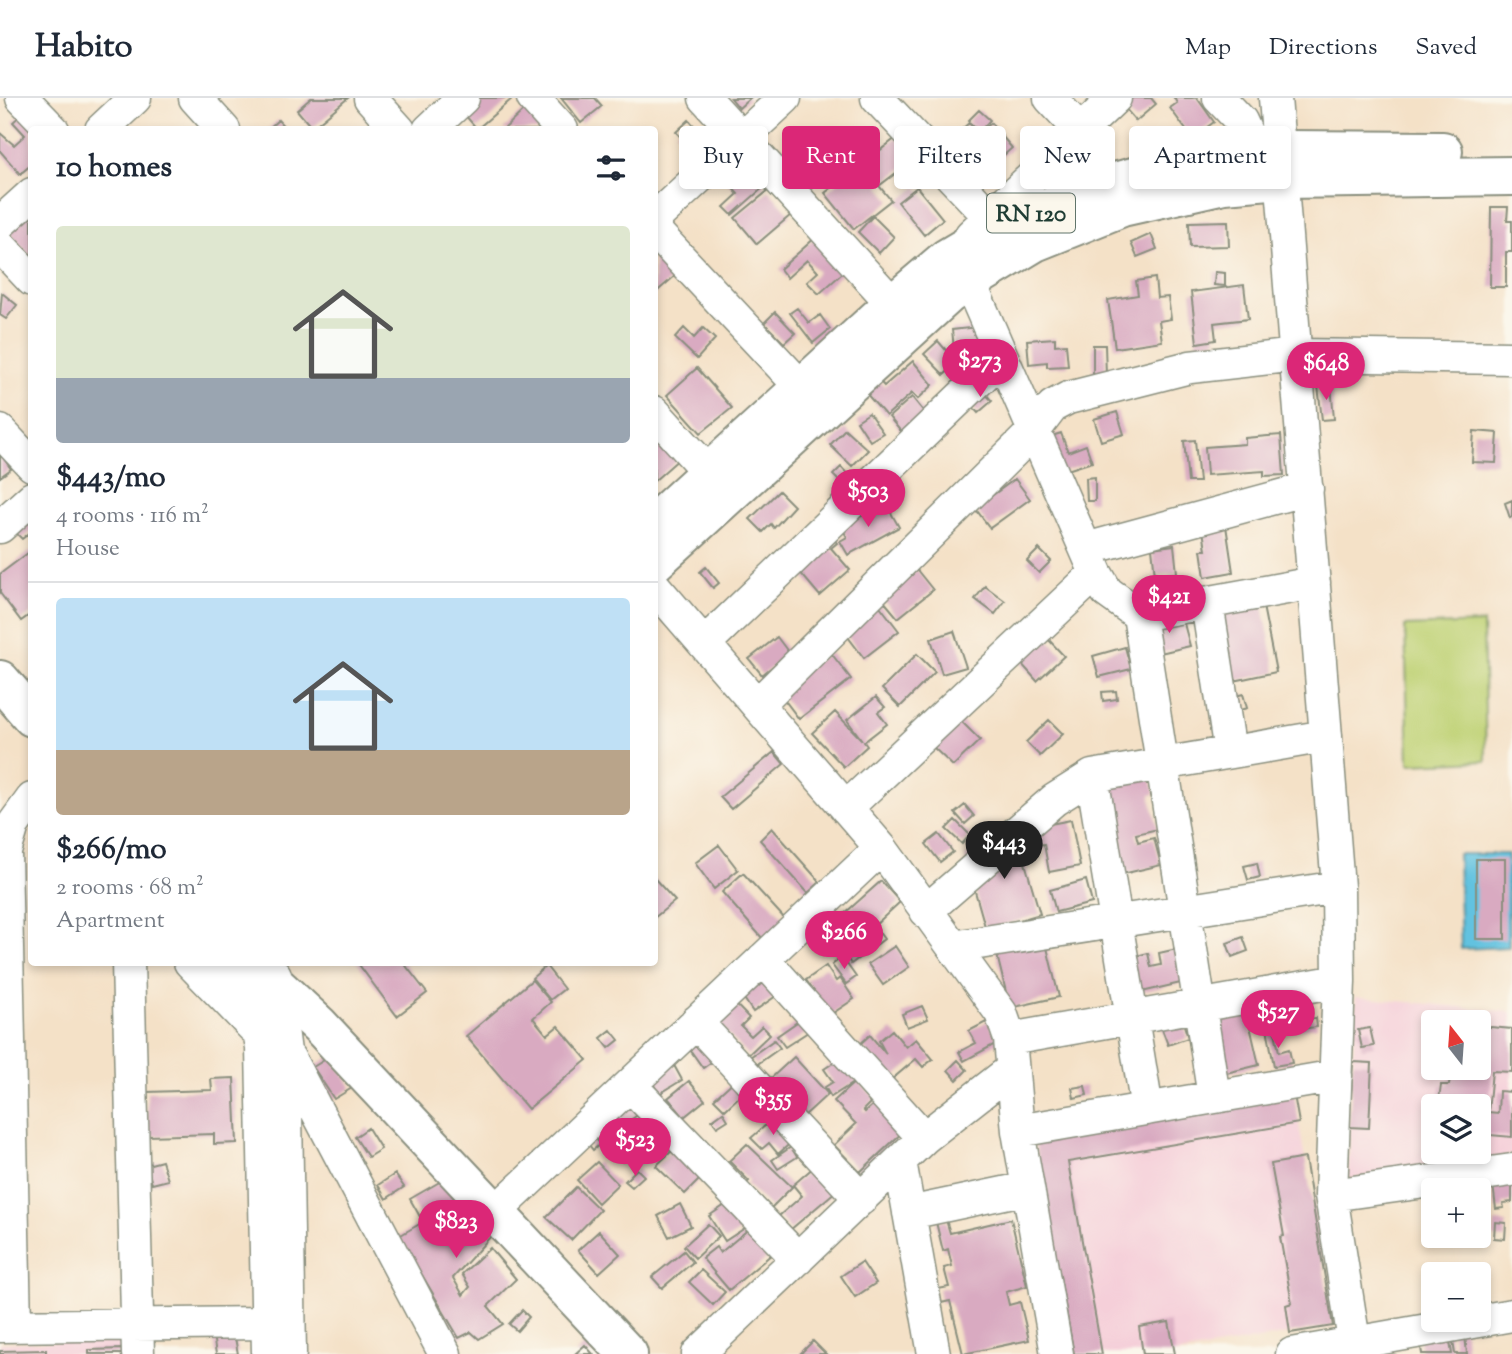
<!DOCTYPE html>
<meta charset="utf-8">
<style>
body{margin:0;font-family:"Sorts Mill Goudy",serif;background:#f2f2f3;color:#1f2937;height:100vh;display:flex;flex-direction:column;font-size:26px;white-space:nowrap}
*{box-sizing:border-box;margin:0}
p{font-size:23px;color:#747a83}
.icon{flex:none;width:38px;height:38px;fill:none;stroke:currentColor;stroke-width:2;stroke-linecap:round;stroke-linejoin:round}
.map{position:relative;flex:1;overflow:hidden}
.panel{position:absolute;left:28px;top:28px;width:630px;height:840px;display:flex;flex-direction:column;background:#fff;border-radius:7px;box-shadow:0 4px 10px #0003}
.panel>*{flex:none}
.hud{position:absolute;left:679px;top:28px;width:665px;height:63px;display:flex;gap:14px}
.needle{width:46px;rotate:343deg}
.controls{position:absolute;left:1421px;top:912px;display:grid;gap:14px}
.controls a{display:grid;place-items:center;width:70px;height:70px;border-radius:7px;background:#fff;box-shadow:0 4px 10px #0003;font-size:35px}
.price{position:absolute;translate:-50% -60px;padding:0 16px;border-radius:24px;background:#db2777;color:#fff;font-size:23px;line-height:46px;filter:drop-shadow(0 2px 4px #0008)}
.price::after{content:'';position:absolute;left:50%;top:42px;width:21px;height:16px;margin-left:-10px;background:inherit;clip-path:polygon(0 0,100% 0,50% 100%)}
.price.active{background:#222;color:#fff}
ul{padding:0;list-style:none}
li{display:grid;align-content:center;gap:14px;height:371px;padding:0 28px}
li+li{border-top:2px solid #e0e1e3}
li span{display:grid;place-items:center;height:217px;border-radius:7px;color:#555}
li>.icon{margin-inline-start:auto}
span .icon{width:126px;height:126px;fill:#fffc;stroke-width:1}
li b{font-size:30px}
h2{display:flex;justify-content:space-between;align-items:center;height:84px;padding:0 28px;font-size:30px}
.pill{padding:0 24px;border-radius:7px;background:#fff;box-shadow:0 4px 10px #0003;font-size:24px;line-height:63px}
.pill.active{background:#db2777;color:#fff}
header{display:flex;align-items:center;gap:42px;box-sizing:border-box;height:98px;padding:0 35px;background:#fff;border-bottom:2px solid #e0e1e3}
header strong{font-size:33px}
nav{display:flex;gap:38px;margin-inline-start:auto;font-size:24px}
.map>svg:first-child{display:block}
.built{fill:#f5cfd9;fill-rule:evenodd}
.green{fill:#bfd275;stroke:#6f8854;stroke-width:2}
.water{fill:#62c2e0;stroke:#40808a;stroke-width:2}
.building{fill:#d9aac1}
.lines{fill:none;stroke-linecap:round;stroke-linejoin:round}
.minor-casing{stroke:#8a8f7e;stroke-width:35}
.major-casing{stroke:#8a8f7e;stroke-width:42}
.minor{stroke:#fff;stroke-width:32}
.major{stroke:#fff;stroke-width:38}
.labels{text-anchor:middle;stroke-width:7;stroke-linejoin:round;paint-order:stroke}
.shield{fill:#fbf7ec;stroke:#61756b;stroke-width:2}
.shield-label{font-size:23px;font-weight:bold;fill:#1f3d34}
</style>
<header>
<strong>Habito</strong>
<nav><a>Map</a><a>Directions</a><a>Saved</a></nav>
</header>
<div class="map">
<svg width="1512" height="1256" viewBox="0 0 1512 1256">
<rect width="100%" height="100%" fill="#fbf7ec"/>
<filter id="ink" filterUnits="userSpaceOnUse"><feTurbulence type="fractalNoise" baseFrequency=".0143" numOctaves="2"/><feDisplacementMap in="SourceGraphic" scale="14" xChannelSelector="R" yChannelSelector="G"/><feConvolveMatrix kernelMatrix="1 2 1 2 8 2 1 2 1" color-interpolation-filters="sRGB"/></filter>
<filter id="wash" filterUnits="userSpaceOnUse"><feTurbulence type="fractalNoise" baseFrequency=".00686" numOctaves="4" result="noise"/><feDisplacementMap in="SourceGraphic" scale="28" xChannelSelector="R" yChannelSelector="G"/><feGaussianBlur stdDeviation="1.57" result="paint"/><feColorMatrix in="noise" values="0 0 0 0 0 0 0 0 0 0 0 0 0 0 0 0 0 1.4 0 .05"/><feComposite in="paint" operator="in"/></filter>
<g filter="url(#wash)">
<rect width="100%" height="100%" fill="#f4e1c7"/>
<path class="built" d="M1356,899L1512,914V1057L1348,1081ZM1433,924H1479V970H1433ZM1433,1008H1479V1054H1433Z
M1294,997L1333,1228L1175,1256H1074L1035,1042Z
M123,1242V1256H0V1245Z"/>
<path class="green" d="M1483,525L1486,663L1409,666L1405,528Z"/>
<path class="water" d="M1458,756H1508L1509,849L1461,851Z"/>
<g id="blocks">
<path class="building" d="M311,0H348L312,30L297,12Z
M470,0H513L477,31L459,10Z
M561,0H595L602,8L581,25Z
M731,0H750L739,10Z
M1120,0H1151L1156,6L1136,23L1118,2Z
M1174,0H1197L1214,24L1192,40L1170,10L1177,5Z
M525,11L544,32H503Z
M979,12L990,22L979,34L968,23Z
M23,15L32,32V66L20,76L0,53V35L14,47L25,37L13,24Z
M278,22L287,32H267Z
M689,22L705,40L692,51L676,34Z
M969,25L978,35L976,38L991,25L1012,50L977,81L946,45Z
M896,40L913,62L879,88L891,102L854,131L825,95Z
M736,56L765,88L732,117L724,109L738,96L717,73Z
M917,89L943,121L924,137L898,104Z
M769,92L791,117L757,146L735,120Z
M32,99V160L6,130Z
M1491,109H1508L1507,123H1512V154H1506V189H1490Z
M873,118L894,139L879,155L858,134Z
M1228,123L1229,148L1190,149L1189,124Z
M1151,136L1157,151L1137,159L1131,145Z
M816,139L846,172L819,196L807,184L818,174L807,162L787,180L780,171Z
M654,155L675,178L654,196Z
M1215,174L1225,175V188L1214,187Z
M1155,180L1157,200L1168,199L1171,221L1159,223L1162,243L1115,250L1108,202L1138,197L1136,183Z
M1244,187L1248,221L1214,225L1216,242L1197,245L1191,194Z
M2,195L17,207L6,221L0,217Z
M797,210L809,225L820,217L830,231L813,245L790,215Z
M775,214L795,235L784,245L764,225Z
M978,229L980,257L955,260L952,232Z
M684,230L694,240L703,230L715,241L697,261L675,240Z
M1055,240V247L1066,246L1068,268L1047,269V264L1029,266L1027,242Z
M938,243L957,265L944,277L924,256Z
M1093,247H1105L1106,277H1093Z
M913,263L933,287L918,301L912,295L886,318L858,286L871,274L884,288Z
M697,270L732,310L701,335L667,297Z
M976,285L992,303L978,315L971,307Z
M1331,287L1334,321L1322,322L1318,288Z
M912,299L925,315L902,335L889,319Z
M1117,314L1124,336L1101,343L1094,321Z
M869,315L883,335L870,343L857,323Z
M845,331L868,352L852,368L830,347Z
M1474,333L1498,335L1496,365L1472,364Z
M654,334L680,360L654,383Z
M1061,335L1068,354L1086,347L1092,364L1061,374L1049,339Z
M1281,337L1284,377L1264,378V373L1207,377L1205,349L1245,346V340Z
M1195,342L1199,384H1188L1184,343Z
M0,355L11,371L0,379Z
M841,369L850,379L842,386L833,377Z
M1095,379V403H1087L1086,380Z
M1015,381L1030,401L990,430L975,410Z
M779,393L794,408L774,430L771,426L763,434L750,421Z
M1512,402V419L1510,420L1505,405Z
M32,403V433L22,441L7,426Z
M886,406L899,429L848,457L840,443L847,439L841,428Z
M1225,421L1233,474L1205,479L1201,452H1206L1202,425Z
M822,426L837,445L831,450L850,472L820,498L799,473Z
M1174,447L1177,475L1155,477L1152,450Z
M1039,451L1051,463L1039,475L1027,463Z
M32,452V515L21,523L0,495V476Z
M706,469L719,485L713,490L700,474Z
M917,472L933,492L898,520L883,502Z
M985,488L1005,503L995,516L975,501Z
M1262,503L1276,574L1229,584L1215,512Z
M880,508L899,533L864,560L845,535Z
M1182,518L1190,548L1156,556L1149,526Z
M954,533L966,569L942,576L931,541Z
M777,539L789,555L762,577L749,561Z
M1047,540L1064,558L1037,583L1020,564Z
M1125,549L1131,571L1099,579L1093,558Z
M831,555L851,581L799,621L774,588Z
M917,556L935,574L900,609L882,591Z
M1116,593L1117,601L1103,603L1102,594Z
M1243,596L1247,610L1236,613L1232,599Z
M876,599L885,609L878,614L887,626L864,644L867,648L844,669L812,635L835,614L862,642L847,622Z
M960,622L980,642L953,668L933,649Z
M1049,622L1063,636L1040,658L1026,644Z
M774,654L784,666L731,711L720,699Z
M1147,664L1155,696L1150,697L1158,731L1136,736L1138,744L1154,740L1161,767L1118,777L1094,677Z
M965,707L974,718L965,726L955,715Z
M955,722L970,737L962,746L946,731Z
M1024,722L1034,755L1023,758L1040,816L986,832L965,758L999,748Z
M1071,722L1080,768L1049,774L1044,746L1033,748L1030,730Z
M772,730L820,784L808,795L760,742Z
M939,736L953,754L940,764L926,746Z
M719,747L738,772L714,791L695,765Z
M1476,761H1505V841H1476Z
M1257,765L1260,779L1248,782L1244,768Z
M743,775L785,821L763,841L722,794Z
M654,780L675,803L654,820Z
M1086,782L1092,805L1056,814L1050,792Z
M881,783L900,804L873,829L866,822L858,830L845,815Z
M824,817L832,826L819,836L812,827Z
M875,829L884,841L851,866L842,853Z
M1043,833L1059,899L1010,910L994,845Z
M1243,839L1248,853L1232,859L1227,845Z
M895,848L909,869L883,887L868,866Z
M1177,851L1185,884L1133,896L1125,861L1148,855L1151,869L1161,867L1159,855Z
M842,859L856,879L846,886L832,867Z
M357,864H403L427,895L397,918Z
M546,868L564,891L550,902L532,880Z
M756,868L776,898L753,914L733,884Z
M826,868L836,883L840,880L854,901L830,917L806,882Z
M532,882L551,904L533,920L547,937L558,928L587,962L528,1011L466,938Z
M726,896L749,920L741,928L751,938L762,928L770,936L748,957L707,914Z
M1243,898L1259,967L1222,976L1206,907Z
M922,908L928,921L907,929L902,916Z
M1181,918L1188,940L1168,947L1160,926Z
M803,920L811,932L785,949L777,938Z
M1316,920L1317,929L1299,931L1297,923Z
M988,923L999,944L964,963L959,954L976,945L969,933Z
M1479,928L1512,931V974L1492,973L1488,1014L1498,1015L1499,993L1512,994V1039L1479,1036V1008H1438L1441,987H1449L1451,970H1479Z
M1274,929L1279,954L1289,951L1292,965L1274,968L1267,930Z
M694,930L717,960L703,970L681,939Z
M1370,930L1374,948L1362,950L1358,932Z
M611,932L619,942L609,950L601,940Z
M892,932L906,949L916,941L933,961L923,969L916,961L891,982L860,946L870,937L886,956L879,943Z
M774,942L780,950L756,967L750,959Z
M331,958L352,990L334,1001L313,969Z
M794,959L828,996L804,1018L770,981Z
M670,960L682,982L659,996L646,973Z
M841,960L856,983L831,999L825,989L833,984L824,971Z
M958,962L967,972L957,982L948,972Z
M1353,964L1372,965L1369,1030L1349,1029Z
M234,980L237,1045L214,1046V1036L148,1038L147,994L212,992L211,981Z
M735,982L745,993L725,1012L714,1001Z
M857,982L875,1000L863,1012L865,1014L877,1003L906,1031L860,1074L834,1047L856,1026L834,1003Z
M689,983L705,1002L684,1019L668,1000Z
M1085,988L1087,997L1074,1000L1072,990Z
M1294,997L1299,1025L1068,1064L1102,1256H1074L1035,1042Z
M628,999L639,1016L600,1043L589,1026Z
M723,1014L728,1022L717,1029L712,1022Z
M774,1020L794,1042L778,1056L769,1045L762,1051L751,1040Z
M368,1030L381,1051L368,1059L355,1039Z
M592,1036L600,1046L593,1052L585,1042Z
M623,1045L632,1052L623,1064L614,1058Z
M747,1046L792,1089L771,1110L746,1086L749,1083L729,1063Z
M677,1048L705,1076L685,1096L656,1068Z
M791,1049L797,1059L778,1071L772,1062Z
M1305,1060L1333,1228L1290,1235L1286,1207L1292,1205L1280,1139L1284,1138L1271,1066Z
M162,1063L168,1082L152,1086L147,1067Z
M597,1064L618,1086L598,1105L577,1082Z
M815,1068L836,1093L790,1132L779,1118L802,1098L793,1087Z
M637,1071L644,1078L632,1089L625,1083Z
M395,1076L404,1089L386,1101L378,1087Z
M443,1082L470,1116L475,1113L492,1137L453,1180L463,1197L470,1189L462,1176L490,1150L516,1181L488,1208L503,1226L479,1241L471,1234L459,1240L399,1138L423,1124L410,1101Z
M1512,1084V1104L1503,1105L1504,1110L1496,1111L1493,1086Z
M576,1089L600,1112L571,1142L546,1119Z
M731,1103L748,1128L725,1143L709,1118Z
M680,1106L691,1128L669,1139L658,1118Z
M1011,1121L1027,1188L1006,1194L1009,1207L1020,1204L1029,1242L963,1256L950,1203L941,1205L938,1191L949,1189L944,1170L952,1168L948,1151L943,1153L936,1124L946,1122L950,1135Z
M1495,1124L1506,1125L1505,1141L1494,1140Z
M756,1125L778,1151L729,1192L702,1160L716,1149L720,1155Z
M708,1126L719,1138L695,1160L684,1148Z
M599,1133L620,1156L599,1175L578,1152Z
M684,1153L693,1164L662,1190L652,1179Z
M862,1164L876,1185L855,1199L841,1178Z
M701,1172L725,1194L713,1207L689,1184Z
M522,1212L529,1219L517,1233L509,1226Z
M1169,1224L1175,1256H1143L1139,1229Z
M1464,1229L1467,1256H1455L1451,1231Z
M1448,1232L1452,1256H1422L1419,1237Z
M234,1234L238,1256H216L213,1237Z
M813,1243L826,1256H800Z
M585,1247L593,1256H575Z
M123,1251V1256H89V1252Z
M46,1252V1256H0V1253Z"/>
</g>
</g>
<g filter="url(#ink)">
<use href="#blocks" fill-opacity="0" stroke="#8a8f7e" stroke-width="2"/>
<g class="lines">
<g class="minor-casing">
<path id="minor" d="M22,0L53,32
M195,0L224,32
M370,0L399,32
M533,0L562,32
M705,0L893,206
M877,0L990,119
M1050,0L1081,33
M1219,0L1241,23L1255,54
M1275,0L1338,789L1339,883L1331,1097L1356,1256
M101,32L135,0
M429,32L463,0
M654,121L785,0
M0,125L32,96
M654,132L818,307
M971,137L1115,0
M0,148L32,182
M969,183L1096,475L1107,494L1139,517
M654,314L709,375
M0,333L32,367
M0,429L32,400
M1086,451L1307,391
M654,488L881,750L1001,915L1010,941L1018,1033L1057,1256
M1207,505L1230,654
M704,546L1002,260
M757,607L1034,333L1053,308L1068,300L1190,269L1296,257L1512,260
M1092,678L1147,1011
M846,710L1096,475
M926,813L1054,702L1092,678L1326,638
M953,849L1338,789
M763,861L924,1040
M128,864L138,1256
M190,864L253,929
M232,864L257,924L262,949L268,1256
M275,877L285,954L290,1256
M696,924L861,1101
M1010,941L1339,883
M289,960L445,1256
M630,987L798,1161
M1214,999L1139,517L1314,485
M1018,1033L1336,978
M900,1063L934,1256
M1331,1097L1512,1072
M510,1100L881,750
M909,1115L1028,1090
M0,1228L267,1225
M15,1228L5,754L13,727L32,701
M698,1256L924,1040L1012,971
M1292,1256L1512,1217"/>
</g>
<g class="major-casing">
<path id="major" d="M654,425L893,206L947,160L994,132L1093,90L1184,65L1281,52L1443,53
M654,465L949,196L1035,144L1122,109L1224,86L1282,81L1512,78
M0,582L32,619
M251,864L319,927L628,1256"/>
</g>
<use href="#minor" class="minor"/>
<use href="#major" class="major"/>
</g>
</g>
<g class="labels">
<rect class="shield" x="987" y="95.5" width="88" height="39" rx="5"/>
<g class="shield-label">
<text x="1031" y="123">RN 120</text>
</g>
</g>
</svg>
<div class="controls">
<a><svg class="needle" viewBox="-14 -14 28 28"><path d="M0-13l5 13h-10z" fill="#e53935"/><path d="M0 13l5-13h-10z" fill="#747a83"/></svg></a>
<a><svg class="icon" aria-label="layers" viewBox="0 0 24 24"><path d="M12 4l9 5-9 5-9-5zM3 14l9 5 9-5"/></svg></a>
<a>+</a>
<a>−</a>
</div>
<b class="price" style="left:980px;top:301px">$273</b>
<b class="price" style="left:1326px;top:304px">$648</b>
<b class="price" style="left:868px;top:431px">$503</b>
<b class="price" style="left:1169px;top:537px">$421</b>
<b class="price active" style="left:1004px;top:783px">$443</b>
<b class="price" style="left:844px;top:873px">$266</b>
<b class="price" style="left:1278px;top:952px">$527</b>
<b class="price" style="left:773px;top:1039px">$355</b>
<b class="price" style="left:635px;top:1080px">$523</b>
<b class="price" style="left:456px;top:1162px">$823</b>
<div class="hud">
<a class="pill">Buy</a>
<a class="pill active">Rent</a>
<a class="pill">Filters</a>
<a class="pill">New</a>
<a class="pill">Apartment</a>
</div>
<section class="panel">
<h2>10 homes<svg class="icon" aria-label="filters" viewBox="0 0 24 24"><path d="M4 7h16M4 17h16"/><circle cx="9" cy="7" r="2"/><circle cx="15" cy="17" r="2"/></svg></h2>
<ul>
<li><span style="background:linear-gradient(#dfe7d0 70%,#9aa5b1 0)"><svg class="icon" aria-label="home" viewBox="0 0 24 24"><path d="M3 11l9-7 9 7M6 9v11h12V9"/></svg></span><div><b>$443/mo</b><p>4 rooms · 116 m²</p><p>House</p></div></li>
<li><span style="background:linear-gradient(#bfe0f5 70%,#b9a48a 0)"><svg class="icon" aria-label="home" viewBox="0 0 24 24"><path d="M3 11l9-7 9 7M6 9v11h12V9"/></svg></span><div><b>$266/mo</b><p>2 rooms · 68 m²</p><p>Apartment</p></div></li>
</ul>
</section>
</div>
